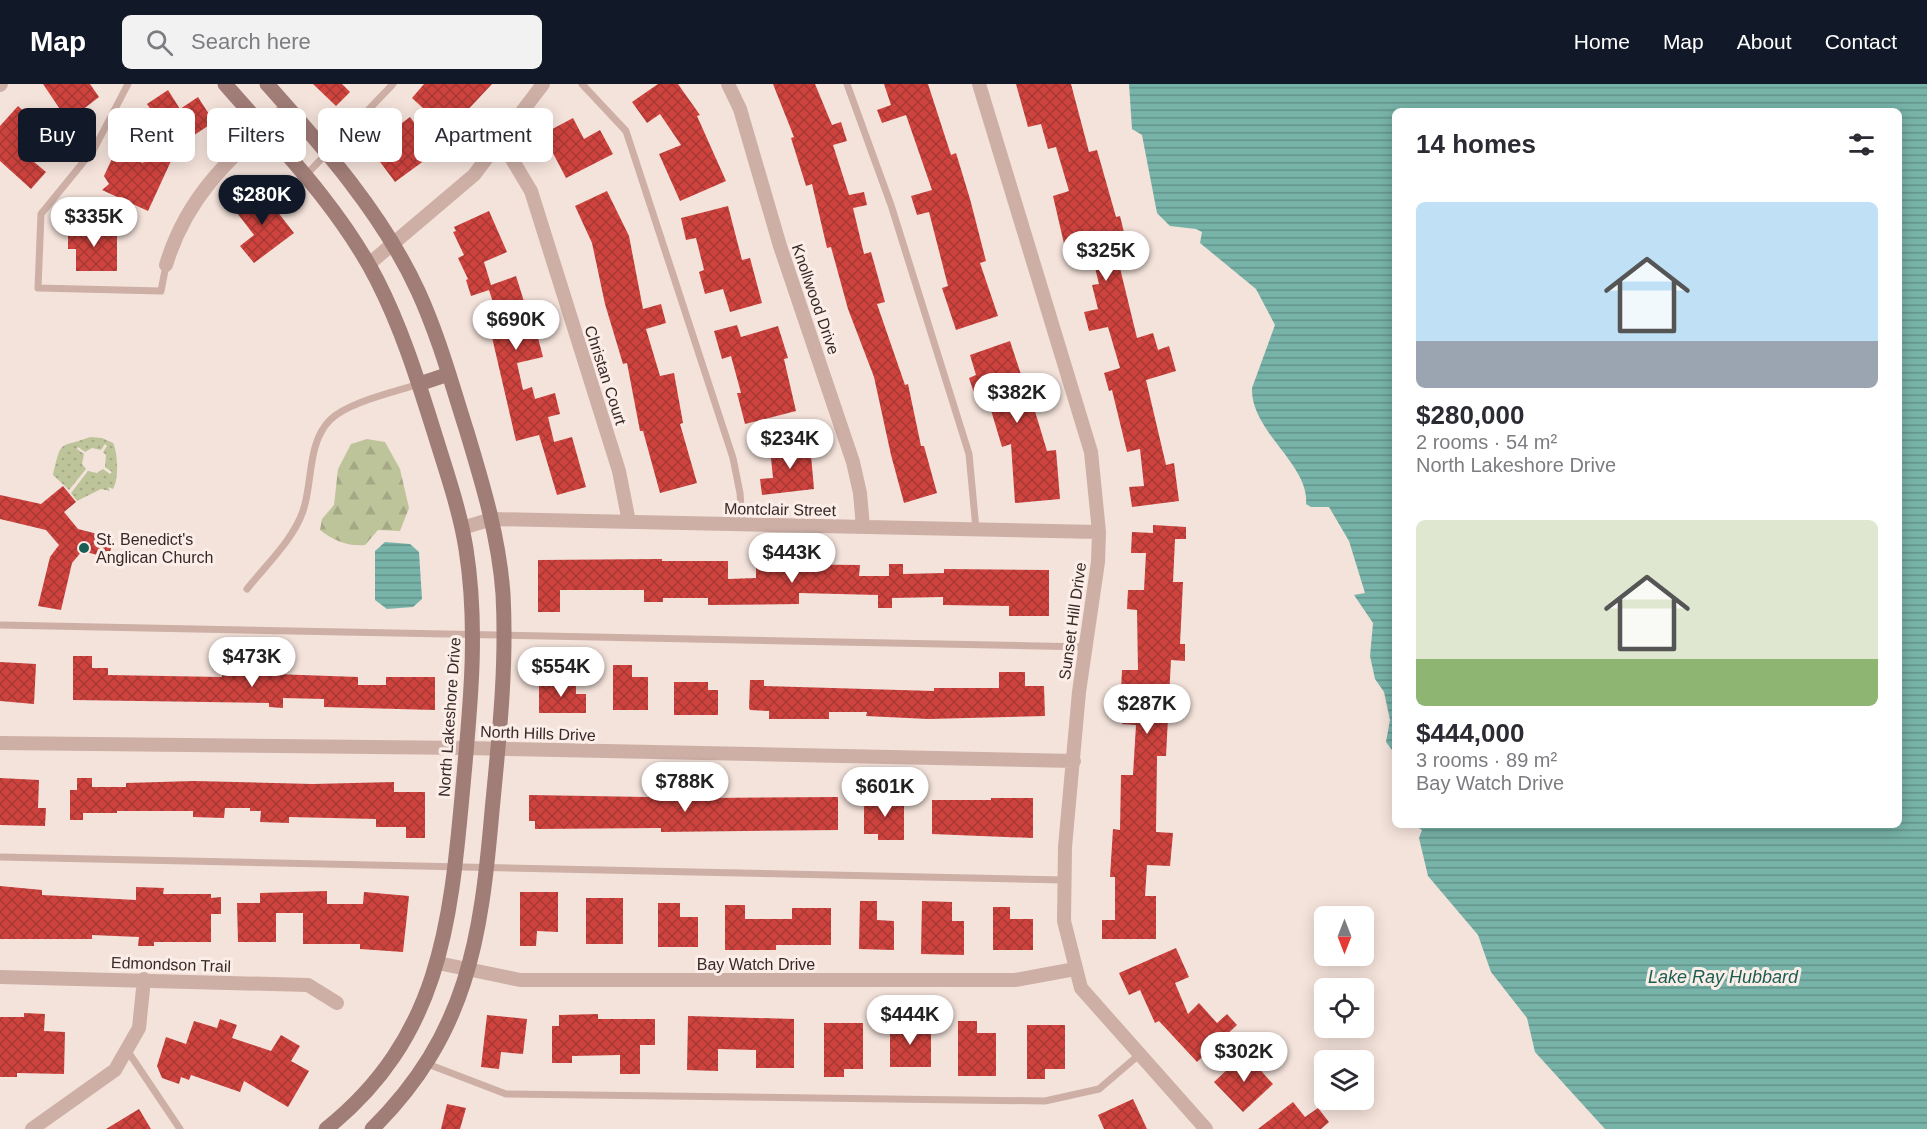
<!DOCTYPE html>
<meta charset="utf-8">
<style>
body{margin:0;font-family:Helvetica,sans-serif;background:#f2f2f3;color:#2b2b33;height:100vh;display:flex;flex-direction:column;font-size:22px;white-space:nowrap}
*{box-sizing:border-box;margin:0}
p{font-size:20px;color:#7c7c81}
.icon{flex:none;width:33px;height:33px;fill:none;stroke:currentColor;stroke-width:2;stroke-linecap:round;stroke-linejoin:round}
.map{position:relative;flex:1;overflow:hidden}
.details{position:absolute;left:1392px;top:24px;width:510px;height:720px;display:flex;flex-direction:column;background:#fff;border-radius:9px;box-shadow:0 3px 15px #0003}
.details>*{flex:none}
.hud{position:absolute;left:18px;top:24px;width:570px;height:54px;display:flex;gap:12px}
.needle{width:39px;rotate:180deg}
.tools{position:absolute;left:1314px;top:822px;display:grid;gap:12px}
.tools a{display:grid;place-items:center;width:60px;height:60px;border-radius:9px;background:#fff;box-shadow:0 3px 15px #0003;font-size:30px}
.price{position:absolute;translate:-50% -51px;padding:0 14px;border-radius:21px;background:#fff;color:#222;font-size:20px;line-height:39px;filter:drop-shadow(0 2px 3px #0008)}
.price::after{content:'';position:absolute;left:50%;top:36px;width:18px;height:14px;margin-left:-9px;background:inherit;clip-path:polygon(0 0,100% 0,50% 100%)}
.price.on{background:#111827;color:#fff}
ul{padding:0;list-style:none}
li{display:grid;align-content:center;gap:12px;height:318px;padding:0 24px}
li span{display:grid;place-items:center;height:186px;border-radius:9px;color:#555}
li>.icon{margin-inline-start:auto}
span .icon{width:108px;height:108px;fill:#fffc;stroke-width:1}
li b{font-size:26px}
h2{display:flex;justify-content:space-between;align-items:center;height:72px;padding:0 24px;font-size:26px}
.chip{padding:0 21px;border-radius:9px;background:#fff;box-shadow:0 3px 15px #0003;font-size:21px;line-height:54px}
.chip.on{background:#111827;color:#fff}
header{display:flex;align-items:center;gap:36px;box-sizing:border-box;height:84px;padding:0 30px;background:#111827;color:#fff}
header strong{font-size:28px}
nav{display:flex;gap:33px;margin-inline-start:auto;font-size:21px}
.search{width:420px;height:54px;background:#f2f2f3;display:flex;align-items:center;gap:15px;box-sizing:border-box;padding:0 21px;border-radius:9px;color:#7c7c81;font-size:22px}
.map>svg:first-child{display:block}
.grass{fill:url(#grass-dots)}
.forest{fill:url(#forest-firs)}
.water{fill:url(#water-rules)}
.building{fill:url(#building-cross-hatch)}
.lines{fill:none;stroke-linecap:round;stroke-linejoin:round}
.lane{stroke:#cdafa6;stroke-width:7}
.street{stroke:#cdafa6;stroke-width:14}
.secondary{stroke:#a17d77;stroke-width:15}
.poi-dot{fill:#1a5d53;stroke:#fbeee8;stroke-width:2}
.labels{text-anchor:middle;stroke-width:6;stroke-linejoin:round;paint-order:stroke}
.street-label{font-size:16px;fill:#382927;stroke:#fbeee8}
.poi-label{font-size:16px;fill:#382927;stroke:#fbeee8;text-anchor:start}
.water-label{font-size:18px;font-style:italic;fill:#1a5d53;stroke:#fbeee8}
</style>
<header>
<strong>Map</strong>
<div class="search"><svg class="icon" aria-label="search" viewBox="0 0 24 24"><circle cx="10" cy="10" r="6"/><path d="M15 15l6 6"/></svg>Search here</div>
<nav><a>Home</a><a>Map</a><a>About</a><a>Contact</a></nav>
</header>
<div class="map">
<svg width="1927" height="1045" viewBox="0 0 1927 1045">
<defs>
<pattern id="grass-dots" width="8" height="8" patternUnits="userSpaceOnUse" patternTransform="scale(1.5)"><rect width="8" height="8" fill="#bec49a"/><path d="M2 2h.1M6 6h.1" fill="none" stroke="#a4a885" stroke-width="1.8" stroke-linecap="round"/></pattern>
<pattern id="forest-firs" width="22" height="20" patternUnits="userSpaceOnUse" patternTransform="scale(1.5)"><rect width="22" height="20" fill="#bec49a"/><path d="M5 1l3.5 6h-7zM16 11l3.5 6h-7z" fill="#a4a885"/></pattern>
<pattern id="water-rules" width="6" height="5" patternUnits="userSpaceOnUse" patternTransform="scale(1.5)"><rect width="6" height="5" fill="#78b3a9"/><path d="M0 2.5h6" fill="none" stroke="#63928a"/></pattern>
<pattern id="building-cross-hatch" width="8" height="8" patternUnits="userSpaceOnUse" patternTransform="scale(1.5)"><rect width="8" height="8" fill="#ce433e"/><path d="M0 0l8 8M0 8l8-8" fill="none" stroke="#a83834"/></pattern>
</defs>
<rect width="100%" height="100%" fill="#f4e3db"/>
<path class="grass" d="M90,353L102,354L113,359C118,369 119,396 113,405L108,403L110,407L101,405L77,417L71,409L88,387L97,389L103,385L110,390L112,388L105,383L106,371L103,368L107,362L105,360L101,366L92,364L85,368L78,363L77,365L84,370L82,380L86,385L69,406L53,391C62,353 59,365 90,353Z"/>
<path class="forest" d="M367,355L385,358L400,385L409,424L400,447L378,446L365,461C348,463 333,456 320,446L322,435L334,421L338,385L351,360Z"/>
<path class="water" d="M1129,0H1927V1045H1605L1535,968L1527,934L1491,888L1478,851L1428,792L1419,754L1422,746L1414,741H1899V27H1395V670L1386,658L1390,636L1384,608L1375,595L1370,572L1373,539L1354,511L1365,509L1349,457L1329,423H1311L1306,420C1310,381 1250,347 1252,304L1275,241L1256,205L1200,159L1202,148L1196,145L1170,142L1157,129L1142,51L1132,45Z
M385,458L410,460L419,468L422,515L413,523L387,525L375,516V467Z"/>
<path class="building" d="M43,0H90L99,13L68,37Z
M313,0H342L350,8L336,22Z
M424,0H492L448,47L412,14Z
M658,0H678L700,31L697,32L726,97L680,117L659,70L681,61L660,30L647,39L632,18Z
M773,0H815L832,41L841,38L847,57L833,61L849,111L864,108L867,121L853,124L864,170L871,168L885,218L877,220L905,301L908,300L921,362H924L937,409L904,419L891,371L874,293L848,225L831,163L827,164L812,100L806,102L791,54L794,53Z
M884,0H928L951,71L956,69L970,115L986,177L980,179L998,232L956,246L942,204L948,202L929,128L917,131L911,112L932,106L906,31L882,39L877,26L891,21Z
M1016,0H1071L1089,68L1097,66L1116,133L1120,132L1131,177L1119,180L1137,254L1153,249L1158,266L1169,262L1176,287L1146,296L1166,381L1174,379L1179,417L1132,423L1129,403L1144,402L1140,365L1127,368L1112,306L1109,307L1104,289L1120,284L1108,243L1089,247L1084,228L1098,225L1092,201L1099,200L1089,159L1065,164L1053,112L1069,107L1056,63L1048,65L1041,40L1028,43Z
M168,6L180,25L198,13L214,38L176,63L147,20Z
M18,22L48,49L27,72L46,88L31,105L0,77V42Z
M410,33L436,68L395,98L360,51L377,39L386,51Z
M573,34L584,55L600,46L613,70L566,94L543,50Z
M116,66L143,79L149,67L171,77L148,127L102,106L109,100L104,92Z
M260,105L294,149L254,179L240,162L254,151L234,125Z
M607,107L629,152L643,225L661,220L666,239L646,245L660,292L674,289L683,339L680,340L697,399L660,409L643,347H640L627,279L623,280L605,220L592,159L575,122Z
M728,122L742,176L750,174L762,219L730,228L723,205L705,210L699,188L704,186L696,154L686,156L681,134Z
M489,127L507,168L484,178L491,201L516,192L527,227L523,229L529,252L537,250L543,273L517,279L523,306L532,303L535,315L555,309L560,330L548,333L554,358L572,353L586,403L557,411L539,351L516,357L491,249L502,246L489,206L471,212L466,196L468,195L458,174L464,171L453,148L456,147L454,143Z
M68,142H117V187H76V165H68Z
M737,241L741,253L778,242L788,274L784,275L796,327L745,340L737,309H741L731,272L722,275L714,247Z
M1010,257L1028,312L1030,311L1047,367L1056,366L1060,415L1015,419L1011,360L1002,363L985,306L974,309L969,294L976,291L970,271Z
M810,360L814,405L762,411L760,395L773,394L770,364Z
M63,402L76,418L64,428L78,445L113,454L109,474L82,467L72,479L61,526L38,522L50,473L59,461L46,446L0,435V411L41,420Z
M1153,441L1186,443V455H1175L1173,498H1183L1180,560H1185V577L1171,576L1166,672H1157L1156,748L1173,749L1170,782L1147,781L1145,812H1156V855H1102V836H1115V793H1110L1113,745L1120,746L1121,691H1133L1136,641L1122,640L1124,606H1121L1122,586H1138L1137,526L1127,525L1128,506H1144L1146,469H1131L1132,448L1153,449Z
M662,475V477H728V495L756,494V480L860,481L859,492H889V480H903V490L944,489V485L1049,486V532H1009V522L943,521V513L892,514V524H878V511L799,509V520L708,521V514H663V518H644V506H560V528H538V476Z
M73,572H92V584H108V591L222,593V586H259V574H275L274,590L358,593V601H386V593H435V626L324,623V615L283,614V624L269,623V619L73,616Z
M0,578L36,580L34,620L0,617Z
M613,581H632V593H648V626H613Z
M999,588H1025V602H1044L1045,632L928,635L866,632L867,628H829V635H769V627L750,626L749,624L750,596H764V602L934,607V604H999Z
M539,597H576V610H586V629H539Z
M674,598H708V606H718V631H674Z
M0,694L39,696L38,724H46L45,742L0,741Z
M77,694H92V703H126V699L194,697L313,700L394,698V708H425V754H406V743H376V735L289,733V739L260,738L261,727H250V724H225L224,734L193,733V727H117V729H83V736H70V706H77Z
M529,711L705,714L838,713V746L661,748V744L535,745V737H529Z
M864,714H904V756H878V750H864Z
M991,714H1033V754L932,750V716H991Z
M0,802L42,806V811L136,816V803L164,804L163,810H211V814L221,813V830H211V858H154V862H138L139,853L92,851V855H0Z
M327,807V820H363L364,808L409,812L403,868L360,865V860H303V829H276V858H238L237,819H260V809Z
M520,808H558V848L537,847L536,862H520Z
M586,814H623V860H586Z
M860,817H877V836L894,837V866L859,865Z
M922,817L952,818V837H964V871L921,870Z
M658,819H680V833H698V863H658Z
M725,821H745V835H792V824H831V861H776V866H725Z
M993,823H1010V835H1033V866H993Z
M1176,864L1189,893L1175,899L1188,930L1199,919L1217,939L1227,930L1237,941L1197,978L1159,937L1155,939L1140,906L1129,911L1119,889Z
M24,929L45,930L44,947L65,948L64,990L17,989V993H0V933H24Z
M598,930V935H655V961H640V990H620V971L572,972V979H552V942H559V931Z
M487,931L527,935L523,970L501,968L499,985L481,983Z
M688,932L794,935V984H756V966L718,965V987L687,986Z
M220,935L237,941L232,954L271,967L281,951L300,962L291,977L309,987L288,1023L244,997L240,1008L191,991L189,996L181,993L179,1000L162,994L157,982L166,953L186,960L194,937L217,944Z
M958,937H977V949H996V992H958Z
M824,939H863V985H844V993H824Z
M890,940H931V983H890Z
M1027,941H1065V985H1045V995H1027Z
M1245,969L1273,1000L1243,1028L1214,998Z
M1133,1015L1147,1045H1104L1098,1031Z
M1293,1018L1305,1033L1318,1024L1329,1038L1321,1045H1258Z
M447,1020L466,1024L460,1045H441Z
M139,1025L151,1045H106Z"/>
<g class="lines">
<path class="lane" d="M128,0L94,65L41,130L38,204L161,207L166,181
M582,0L626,47L733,374L740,409L742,440
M847,0L891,121L969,370L976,445
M306,91L393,0
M247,505C266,481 293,456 303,427C313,398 307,359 330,336C348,318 395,308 419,300
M0,541L1086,563
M0,773L1064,796
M127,966L180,1045
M425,979L506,1010L1045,1017L1099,1005L1140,970"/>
<path class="street" d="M728,0L740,25L780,162L853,378L860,409L863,443
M979,0L1091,368L1099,448L1098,478L1079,608L1065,763L1064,837L1081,904L1206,1045
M0,1L1,0
M501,57L531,107L619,387L629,438
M369,180L474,91L543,0
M166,181C188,108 233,72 287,23
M462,444L492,435L1099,448
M0,659L467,664L1074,677
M438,879L520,896H1015L1075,885
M0,893L308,901L337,919
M32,1045L115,986L139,944L144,895"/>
<path class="secondary" d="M225,0C280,63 339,122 377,196C403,247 419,300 436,354C447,390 460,427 466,465C478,541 471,615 464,691C451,830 445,950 326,1045
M267,0C324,64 382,129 418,207C439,253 452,301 467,348C483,401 499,454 503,510C507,583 499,654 492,727C481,854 468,950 372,1045
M419,300L449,290"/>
</g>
<circle class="poi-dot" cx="84" cy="464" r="6"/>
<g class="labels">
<g class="street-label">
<text transform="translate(816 215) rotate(71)" y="6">Knollwood Drive</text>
<text transform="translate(606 291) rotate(72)" y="6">Christan Court</text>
<text transform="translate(780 425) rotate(1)" y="6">Montclair Street</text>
<text transform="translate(1072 537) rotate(-82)" y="6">Sunset Hill Drive</text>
<text transform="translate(449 633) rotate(-86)" y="6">North Lakeshore Drive</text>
<text transform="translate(538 649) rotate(2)" y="6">North Hills Drive</text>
<text transform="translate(171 880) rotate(2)" y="6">Edmondson Trail</text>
<text x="756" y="886">Bay Watch Drive</text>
</g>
<g class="poi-label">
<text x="96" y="461">St. Benedict's<tspan x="96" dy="18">Anglican Church</tspan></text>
</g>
<g class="water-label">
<text x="1723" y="899">Lake Ray Hubbard</text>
</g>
</g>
</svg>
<div class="tools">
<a><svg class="needle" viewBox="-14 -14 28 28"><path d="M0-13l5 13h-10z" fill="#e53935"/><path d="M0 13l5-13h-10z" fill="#7c7c81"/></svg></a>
<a><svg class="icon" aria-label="locate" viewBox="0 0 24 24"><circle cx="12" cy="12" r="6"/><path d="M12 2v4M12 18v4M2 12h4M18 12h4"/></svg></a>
<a><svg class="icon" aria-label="layers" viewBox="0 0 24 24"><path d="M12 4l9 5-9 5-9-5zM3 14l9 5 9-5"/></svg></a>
</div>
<b class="price on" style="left:262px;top:142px">$280K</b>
<b class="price" style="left:94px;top:164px">$335K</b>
<b class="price" style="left:1106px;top:198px">$325K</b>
<b class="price" style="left:516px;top:267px">$690K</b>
<b class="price" style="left:1017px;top:340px">$382K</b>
<b class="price" style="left:790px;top:386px">$234K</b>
<b class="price" style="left:792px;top:500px">$443K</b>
<b class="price" style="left:252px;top:604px">$473K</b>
<b class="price" style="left:561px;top:614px">$554K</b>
<b class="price" style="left:1147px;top:651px">$287K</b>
<b class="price" style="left:685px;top:729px">$788K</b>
<b class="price" style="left:885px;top:734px">$601K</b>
<b class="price" style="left:910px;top:962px">$444K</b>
<b class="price" style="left:1244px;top:999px">$302K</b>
<div class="hud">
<a class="chip on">Buy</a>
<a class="chip">Rent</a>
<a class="chip">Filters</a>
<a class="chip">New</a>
<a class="chip">Apartment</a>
</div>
<section class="details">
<h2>14 homes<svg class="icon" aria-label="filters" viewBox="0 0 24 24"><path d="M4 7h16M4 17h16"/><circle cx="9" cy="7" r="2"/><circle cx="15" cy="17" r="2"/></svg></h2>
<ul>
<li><span style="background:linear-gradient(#bfe0f5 75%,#9aa5b1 0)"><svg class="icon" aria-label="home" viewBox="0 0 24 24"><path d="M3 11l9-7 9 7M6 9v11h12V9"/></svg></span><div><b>$280,000</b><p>2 rooms · 54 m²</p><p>North Lakeshore Drive</p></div></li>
<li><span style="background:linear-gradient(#dfe7d0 75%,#8fb573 0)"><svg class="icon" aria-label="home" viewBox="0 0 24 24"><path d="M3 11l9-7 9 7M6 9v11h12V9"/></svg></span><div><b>$444,000</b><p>3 rooms · 89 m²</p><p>Bay Watch Drive</p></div></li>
</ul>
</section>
</div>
